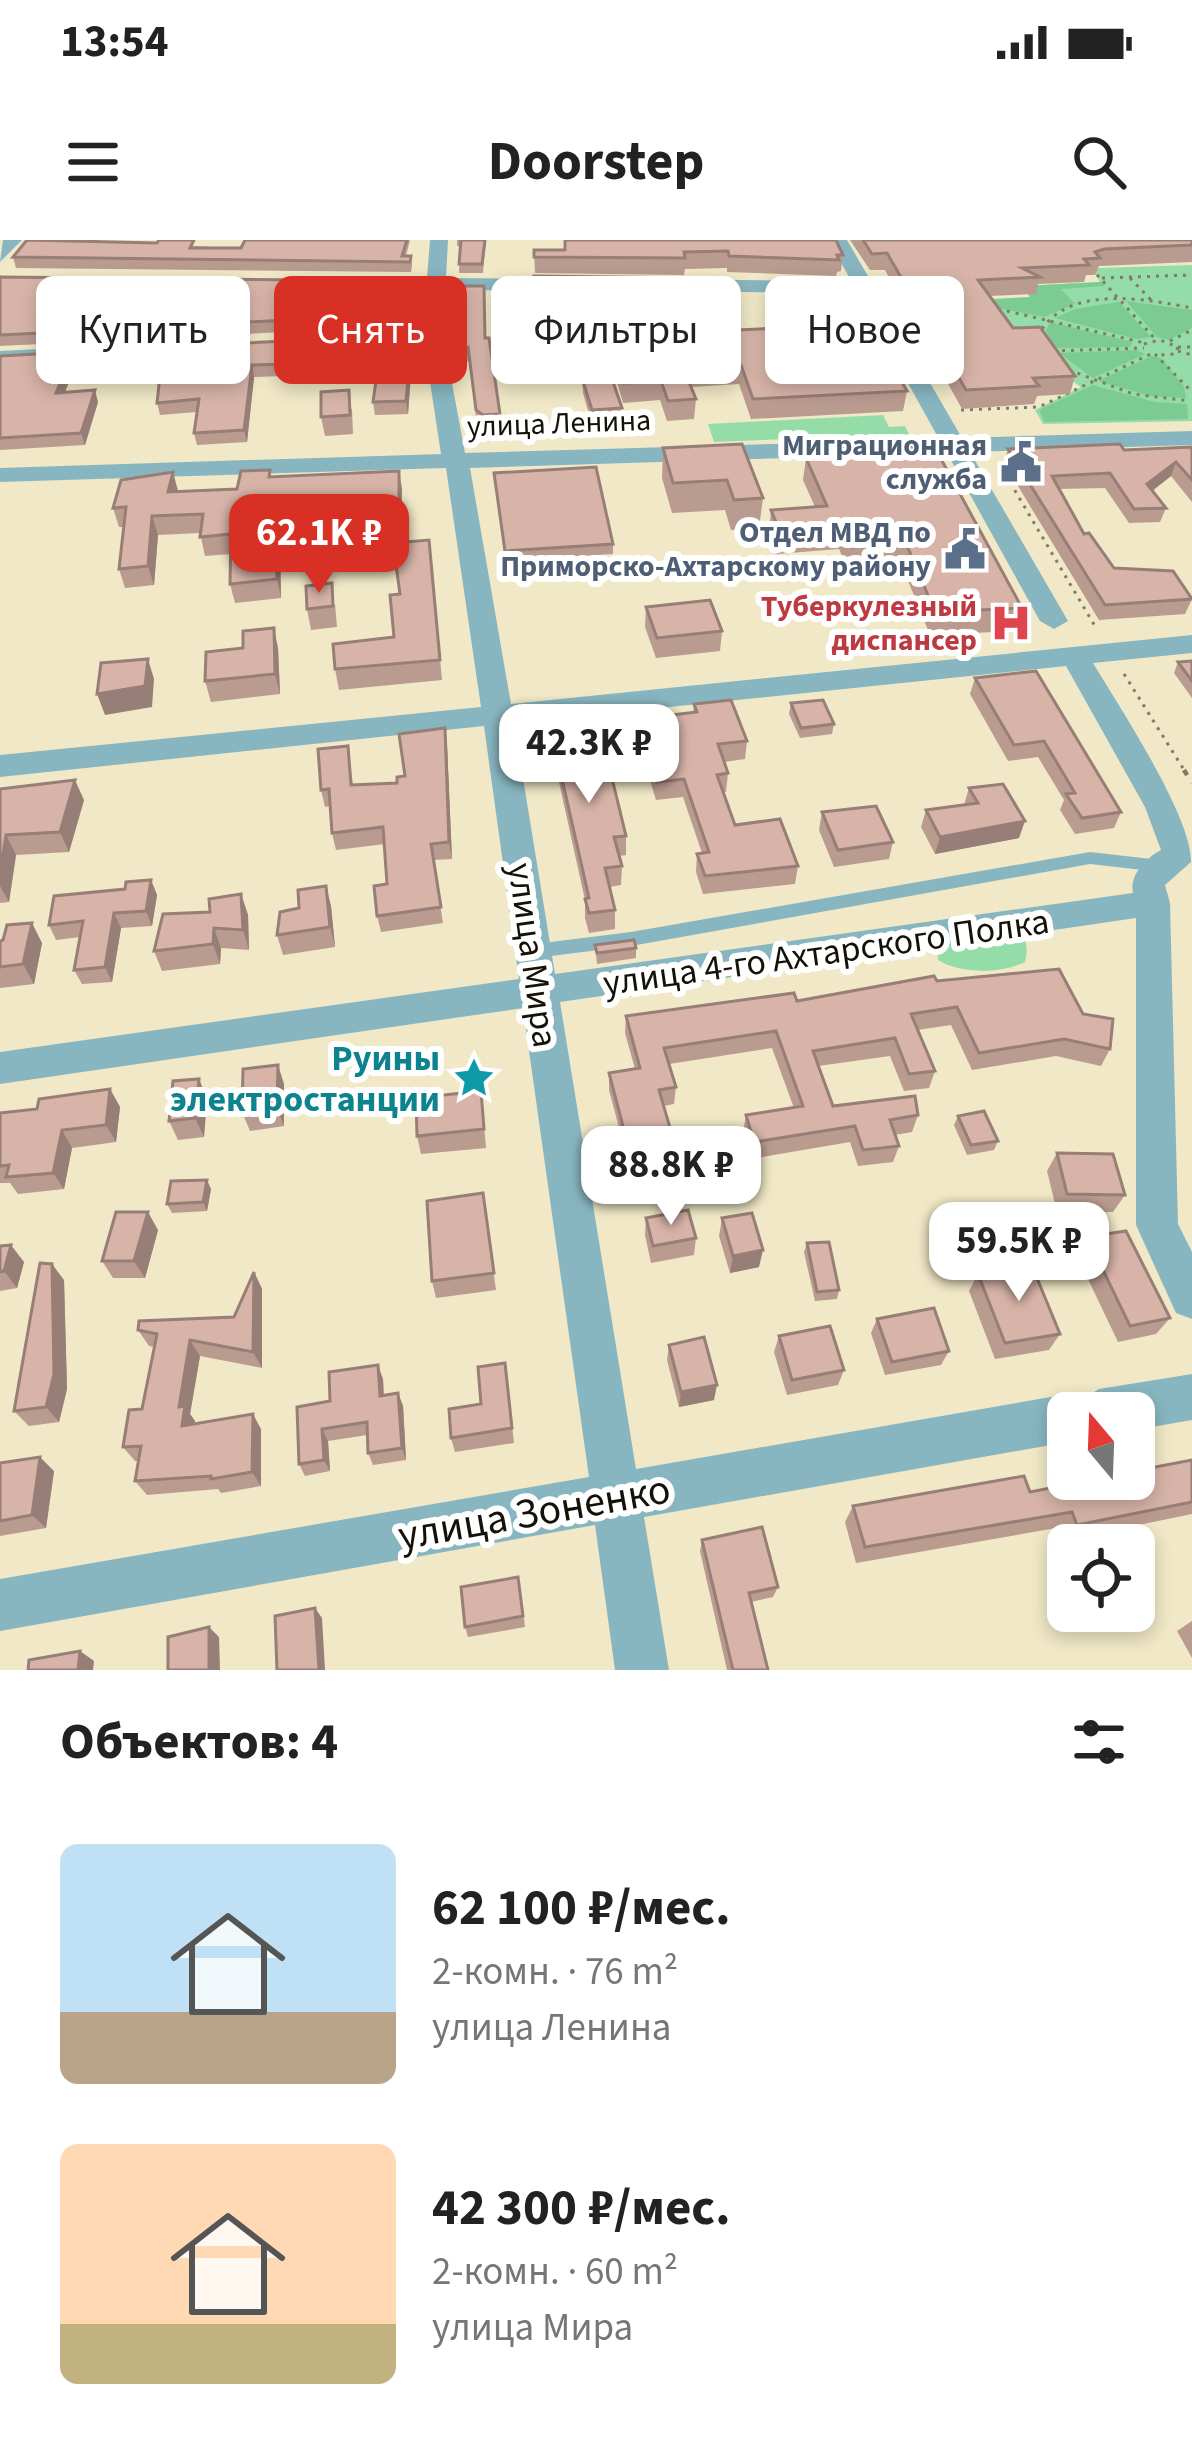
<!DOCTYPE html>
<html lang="ru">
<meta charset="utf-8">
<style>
body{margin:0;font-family:"Source Sans 3",sans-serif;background:#f2f2f2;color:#222;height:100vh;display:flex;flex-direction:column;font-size:45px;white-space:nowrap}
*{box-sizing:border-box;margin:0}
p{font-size:39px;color:#767676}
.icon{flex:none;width:66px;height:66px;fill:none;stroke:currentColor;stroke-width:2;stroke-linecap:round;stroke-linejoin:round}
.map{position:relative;height:1430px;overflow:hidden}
.panel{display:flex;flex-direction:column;background:#fff;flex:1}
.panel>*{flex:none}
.top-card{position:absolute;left:36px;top:36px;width:1122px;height:108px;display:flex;gap:24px}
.needle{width:78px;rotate:341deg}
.fabs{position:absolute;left:1047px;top:1152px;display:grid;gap:24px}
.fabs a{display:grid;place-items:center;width:108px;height:108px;border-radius:18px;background:#fff;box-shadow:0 6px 18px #0003;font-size:60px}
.price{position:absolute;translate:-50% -102px;padding:0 27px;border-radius:24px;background:#fff;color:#222;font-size:39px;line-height:78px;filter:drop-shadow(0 3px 6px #0008)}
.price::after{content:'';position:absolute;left:50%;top:72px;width:36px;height:27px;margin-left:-18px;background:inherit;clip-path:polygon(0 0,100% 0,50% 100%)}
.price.current{background:#d93025;color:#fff}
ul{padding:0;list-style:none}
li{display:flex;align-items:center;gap:36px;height:300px;padding:0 60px}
li span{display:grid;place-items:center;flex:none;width:336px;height:240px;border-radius:18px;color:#555}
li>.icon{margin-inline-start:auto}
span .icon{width:144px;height:144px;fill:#fffc;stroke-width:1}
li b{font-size:51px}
h2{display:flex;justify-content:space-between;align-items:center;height:144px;padding:0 60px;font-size:51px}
.pill{padding:0 42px;border-radius:18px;background:#fff;box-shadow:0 6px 18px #0003;font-size:42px;line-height:108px}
.pill.current{background:#d93025;color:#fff}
.status{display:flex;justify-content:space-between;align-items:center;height:84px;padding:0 60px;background:#fff;direction:ltr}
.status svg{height:33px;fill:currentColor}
header{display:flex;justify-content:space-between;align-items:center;height:156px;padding:0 60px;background:#fff;font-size:54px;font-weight:700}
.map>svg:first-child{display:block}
.green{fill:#94dda8}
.forest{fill:#7ccb93}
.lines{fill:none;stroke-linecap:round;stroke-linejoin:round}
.path-far1{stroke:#817b65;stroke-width:3;stroke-dasharray:3 6;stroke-linecap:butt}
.path{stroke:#817b65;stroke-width:4.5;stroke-dasharray:6 9;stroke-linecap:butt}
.lane{fill:#88b6c0;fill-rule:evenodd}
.street{fill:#88b6c0;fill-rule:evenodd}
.wall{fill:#ba9b90}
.shaded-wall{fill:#977e76}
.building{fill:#d8b4a8;stroke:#977e76;stroke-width:3}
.labels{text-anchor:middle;stroke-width:12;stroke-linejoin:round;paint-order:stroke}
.far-street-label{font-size:30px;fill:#141106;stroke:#fff}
.far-service-label{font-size:30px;font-weight:bold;fill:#4e5e75;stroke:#fff;text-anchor:end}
.far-health-label{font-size:30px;font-weight:bold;fill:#be3a42;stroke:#fff;text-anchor:end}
.street-label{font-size:36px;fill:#141106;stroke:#fff}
.culture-label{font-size:36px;font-weight:bold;fill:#0d838f;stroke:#fff;text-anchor:end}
.near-street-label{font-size:42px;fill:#141106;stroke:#fff}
</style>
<div class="status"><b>13:54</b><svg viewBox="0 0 49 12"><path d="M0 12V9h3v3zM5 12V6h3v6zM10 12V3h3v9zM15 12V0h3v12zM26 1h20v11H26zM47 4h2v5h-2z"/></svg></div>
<header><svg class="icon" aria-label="menu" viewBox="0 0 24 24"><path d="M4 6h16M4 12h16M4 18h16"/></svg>Doorstep<svg class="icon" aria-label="search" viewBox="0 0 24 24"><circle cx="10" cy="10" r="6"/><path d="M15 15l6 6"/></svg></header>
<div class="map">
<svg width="1192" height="1430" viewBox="0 0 1192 1430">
<rect width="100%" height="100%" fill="#f0e8c6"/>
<path class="green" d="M1192,25V181L1043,184L1035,170L1081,147L1017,103L989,59L1030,57L1023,46L1100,42L1092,29L1100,28Z
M883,175L889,187L905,186L909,194L714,202L708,184Z
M1017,690C1028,700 1028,709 1025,722C1001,734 960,734 938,720L937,704Z"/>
<path class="forest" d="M1102,42L1105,46L1061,49L1075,64L1044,77L993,67L988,60L1030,57L1023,46Z
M1126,61L1192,70V88L1169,100L1157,97Z
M1119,62L1151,97L1136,99L1055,78L1075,69Z
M1050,82L1132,102L1130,107L1054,108L1046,90Z
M1136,110L1145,114L1093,138L1059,113Z
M1152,116L1161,118L1184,146L1186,158L1150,156L1098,141Z
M1093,145L1155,162L1187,164L1188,179L1045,182L1039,170Z"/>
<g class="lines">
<path class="path-far1" d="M1091,28L1156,100
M1102,38L1192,35
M1130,38L1151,60
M998,69L1145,103
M1042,89C1072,45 1147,59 1192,68
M1170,101L1192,90
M1144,104L1160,100L1178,107L1175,114L1161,115
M1178,107H1192
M1053,111L1144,108
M1178,111L1192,115
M1155,114L1192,152
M1069,130L1133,154L1190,161
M961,170L1039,167L1153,113
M1001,227L1096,388
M1124,434L1186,533"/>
<path class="path" d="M1184,530L1192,543"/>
<path class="lane" d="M1090,612L1160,620L1168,626L1160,632L1090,624L631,706L535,718L529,716L526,711L529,706L535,704L631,692Z"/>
<path class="street" d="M3,0H22L0,22Z
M430,0H448L446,38L581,39L591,45L581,51L446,50L448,122L465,213L939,199L858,53L642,51L632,45L642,39L851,41L829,0H847L962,198L1192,191V205L970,212L1068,381L1054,389L1040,381L947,213L470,228L511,464L1192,395V413L1093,423C1119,466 1192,577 1191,622L1165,645L1170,663L1178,984L1192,1012V1079L1176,1073L1136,985V678L560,762L636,1229L1068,1154L1081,1160L1099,1149L1192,1134V1180L1134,1190V1173H1068V1202L644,1277L669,1430H615L595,1285L0,1391V1339L589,1237L523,768L0,844V812L519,739L484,486L0,537V515L481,467L446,228L0,242V228L441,214L427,122L426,50L354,49L344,43L354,37L427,38ZM1066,426L1145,567L1161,610C1146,618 1129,635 1133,653L555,734L514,483Z
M212,100L220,101V111L0,123V111Z"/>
</g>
<path class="wall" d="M27,0H99L98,2L241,8L245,0H410L406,16H411L412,26L411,32L16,28L13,17Z
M457,0H486L483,33H459L460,6H457Z
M565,0L843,15L841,31L837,32L836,36L727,32V28L685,29L684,35L535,33L534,10H565Z
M850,0H1192V22L1099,26L1095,35H1086L1084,42L1038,44L1036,54L989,56L1013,88L1075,136L1070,154L1037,156L1034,164L962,169L885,30H870Z
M534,36L689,38L697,85L717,91L791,87L782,57L784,39L886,125L907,151L903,171L751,179L739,144L691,147L696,159L694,179L667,181L660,160L623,163L605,99V71H538Z
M0,37L409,47V85L190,97L187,85L195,62L132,63L122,89L90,90L85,102L0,106Z
M412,95L413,107L408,174L375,175L373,162L379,118L322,120L319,135L254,137L247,202L197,205L194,193L197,172L160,175L157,163L163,107Z
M485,98L500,174L501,190L484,191L477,186L469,121L459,122L458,107Z
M0,116L76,124L65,152L98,162L85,205L0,210Z
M582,138L622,168V183L592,185L583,153Z
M352,169L353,194L325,196L321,177Z
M1192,207V262L1171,236L1152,251L1166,268L1160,282L1129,283L1105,248L1059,249L1084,294L1114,328L1192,359L1185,374L1099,380L1004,223L1008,209L1124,210Z
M663,208L763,258L759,288L731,290L725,270L672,273L662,238Z
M836,209L1022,368L1015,391L930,395L902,326L848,330L839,309L777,314L769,293L771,270L815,267L803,240L806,218L835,217Z
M272,236L402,249L401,278L337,281L336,303L280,305L281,358L235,363L230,344L231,314L205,316L200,293L158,295L154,345L125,348L119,329L124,287H119L113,268L178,252L237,249Z
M495,243L613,304V314L505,321Z
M429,300L442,440L339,450L335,429L394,397L400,354Z
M335,364L337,387L311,390L307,369Z
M646,367L722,391L720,411L656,418L645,387Z
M278,408L280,454L211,462L205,441Z
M1192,421V458L1174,433L1178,422Z
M975,438L1121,572L1114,588L1075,594L1060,570L1064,560L1038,517L1008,521L970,454Z
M791,463L834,484L832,494L800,498L789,474Z
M694,464L747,501L745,519L724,522L728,533L726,552H723L735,585L798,626L795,644L703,654L696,632L697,614L702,613L683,557L656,560L637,498V479L693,473Z
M548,477L600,531L626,596V615L619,616L622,626L621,645L609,647L615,670V689L589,693L585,678V660L549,497Z
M447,505L452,619L433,620L443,683L381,692L377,676L387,644L385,604L336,610L332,593L330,566L325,567L321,550L348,506L353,545L397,543Z
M969,548L1019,598L935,614L921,587L926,570L964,565Z
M0,549L84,560L69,612L16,615L9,662L0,663Z
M822,572L893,602L889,619L834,627L819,590Z
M151,640L157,655L152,686L121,688L112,742L82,744L74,730L80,697L56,700L49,685L125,649Z
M241,654L248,675L249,710L221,708L220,724L162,731L154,711L210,672Z
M331,666L335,707L283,715L277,695Z
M0,701L42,703L34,744L0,748Z
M595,705L636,708V718L597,724Z
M937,741L1083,774L1110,809L1101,826L1056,816L972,830L951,785L917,790L935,831L929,848L904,851L890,816L818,826L833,866L918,875L912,892L895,895L899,906L893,922L858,926L850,902L751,919L743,892L746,875L794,868L772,808L669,824L676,847L674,864L663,866L675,905L673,921L630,929L609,850V833L635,829L625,793L626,776L797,761Z
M284,844V886L250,891L242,872Z
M110,849L120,867L116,902L72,908L64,949L18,954L10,943H0V873L37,869Z
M481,851L486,908L421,914L417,896Z
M207,858L204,897L178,900L169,881Z
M958,876L998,901L994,910L967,915L954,885Z
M1057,913L1125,955L1113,972H1057L1047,931Z
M211,949L207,971L172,973L167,964Z
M483,953L496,1050L436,1058L432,1041Z
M646,978L696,998L694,1015L651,1023L645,995Z
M722,978L759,1027L730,1033L719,996Z
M158,990L145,1038H113L102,1021Z
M1087,997L1170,1078L1156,1094L1118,1102L1076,1014Z
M807,1003L839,1050L837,1059L815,1061L804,1012Z
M0,1006L24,1022L17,1048L0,1051Z
M254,1032L262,1049V1128L200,1116L190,1174L195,1181V1184L261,1189V1246L221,1253L218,1249L147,1255L135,1241L138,1221H135L123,1207L142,1169L154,1107L149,1106L138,1090L234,1077Z
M978,1034L1060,1094L1049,1110L995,1119L969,1051Z
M64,1040L67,1149L59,1182L29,1186L14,1171Z
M877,1079L949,1111L941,1125L885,1135L871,1093Z
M779,1096L844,1130L838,1145L787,1155L774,1112Z
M669,1105L714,1160L679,1167L667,1120Z
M505,1123L514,1203L455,1212L451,1198L481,1164Z
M383,1139L384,1156L398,1153L403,1166L406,1220L373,1225L368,1213L367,1195L328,1201L330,1231L305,1236L299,1224L330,1161Z
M1192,1220V1274L1061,1301L1056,1288L856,1323L845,1282L853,1266L1030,1252Z
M0,1223L54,1231L46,1288L0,1296Z
M702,1300L778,1347L773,1357L751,1362L768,1430H727L700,1311Z
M520,1348L525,1387L468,1397L465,1387Z
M1192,1381V1418L1177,1391Z"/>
<path class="shaded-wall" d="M129,52L132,63L122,89L119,78Z
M87,79L90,90L85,102L82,91Z
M412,95L413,107L408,174L406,161Z
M320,108L322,120L319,135L317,123Z
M73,112L76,124L60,165L56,153Z
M252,125L254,137L247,202L244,190Z
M95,150L98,162L85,205L81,193Z
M1176,222L1171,236L1142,259L1147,244Z
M399,231L402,249L401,278L399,259Z
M173,232L178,251L168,252Z
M334,262L337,281L336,303L332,284Z
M152,276L158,295L154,345L148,326Z
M276,286L280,305L281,358L277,339Z
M274,388L278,408L280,454L275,434Z
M148,419L154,439L152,467L105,475L97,454Z
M445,488L447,505L452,619L449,602Z
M75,540L84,560L69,612L60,592Z
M1025,581L1019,598L935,614L940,597Z
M6,595L16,615L9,662L0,646V633Z
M151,640L157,655L152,686L146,671Z
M326,646L331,666L335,707L330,687Z
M241,654L248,675L249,710L243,690Z
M114,673L121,688L112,742L105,727Z
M32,683L42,703L34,744L23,724Z
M214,688L221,708L220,724L213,704Z
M278,825L284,844V886L277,868Z
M199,839L207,858L204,897L195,878Z
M110,849L120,867L116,902L106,885Z
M62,890L72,908L64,949L53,933Z
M675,905L673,921L630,929V913Z
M207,940L211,949L207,971L203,962Z
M148,972L158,990L145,1038L134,1021Z
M11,1005L24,1022L17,1048L4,1031Z
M763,1010L759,1027L730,1033L733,1016Z
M52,1024L64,1040L67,1149L59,1182L46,1167Z
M254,1032L262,1049V1128L253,1112Z
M190,1100L200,1116L190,1174L195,1181L193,1200L182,1186L179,1167Z
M378,1125L383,1139L384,1169L380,1156Z
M717,1145L714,1160L679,1167L681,1152Z
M398,1153L403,1166L406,1220L402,1208Z
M253,1174L261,1189V1246L252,1232Z
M322,1189L328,1201L330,1231L324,1220Z
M40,1217L54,1231L46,1288L32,1275Z
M315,1368L322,1378L325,1430H319Z
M209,1387L219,1397L220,1430H209Z
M80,1411L94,1421L93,1430H78Z"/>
<path class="building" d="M27,0L157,3L159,0H194L190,8H241L245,0H407L402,16H411L410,22L13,17Z
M461,0H485L482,24H459Z
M565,0H836L843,15H837L839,20L729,16L728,11L684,12L685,18L534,17V10H565Z
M863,0H1192V5L1104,9L1095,12L1100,18L1084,19L1089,25L1022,28L1040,37L978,40L1013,88L1040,87L1075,136L1033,138L1039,146L966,150L887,13L872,14Z
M534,36L689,38L697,85L717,84V91L798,87L784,39H848L886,125H892L907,151L753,159L741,125L683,128L696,159L668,161L661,141L623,143L605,80V53L537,52Z
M0,37L404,41L402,47H409L408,74L187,85L198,51L129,52L119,78L87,79L82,91L0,95Z
M463,46H484L485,98H489L500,174L483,175L476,170L468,107H458Z
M412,95L406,161L373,162L381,105L320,108L317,123L252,125L244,190L194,193L199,159L157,163L163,107Z
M73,112L56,153L95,150L81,193L0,198V116Z
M611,136L622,168L592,170L582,138Z
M349,150L350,175L321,177V152Z
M742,204L763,258L734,260L727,240L673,243L663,208Z
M1120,204L1124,210L1192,207V240L1176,222L1147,244L1166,268L1134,269L1110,233L1052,236L1084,294L1089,293L1114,328L1173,331L1192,359L1105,365L1008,209Z
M910,205L941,219L1022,368L935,372L906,303L852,307L843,287L780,292L771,270L827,266L806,218L839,217L836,209Z
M596,227L613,304L505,311L494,233Z
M270,230L269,237L399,231V259L334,262L332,284L276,286L277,339L230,344L231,294L200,297L203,274L152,276L148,326L119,329L126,267L113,268L121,240L173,232L168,252L237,249L241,231Z
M429,300L440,420L335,429L333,404L394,397L390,355L400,354L393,303Z
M332,343L333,366L307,369L306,346Z
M710,360L722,391L657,398L646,367Z
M274,388L275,434L205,441L206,412L243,408V391Z
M148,419L145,446L97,454L101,423Z
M1192,421V441L1178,422Z
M1036,431L1121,572L1082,578L1066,554L1075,553L1044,501L1014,505L975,438Z
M731,460L747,501L718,504L728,533L717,535L735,585L780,579L798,626L705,636L697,614L709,612L684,539L657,542L637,479L697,472L694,464Z
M823,460L834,484L801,488L791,463Z
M584,473L600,531L610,530L626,596L614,597L622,626L605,628L615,670L589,673L585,659L589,658L548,477Z
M445,488L449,602L431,604L441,667L377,676L374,646L387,644L383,587L332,593L329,549L321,550L318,509L348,506L351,545L397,543V537L405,536L399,494Z
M75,540L60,592L6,595L0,633V549Z
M1003,544L1025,581L940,597L926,570L978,563L969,548Z
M876,566L893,602L838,610L822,572Z
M151,640L146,671L114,673L105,727L74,730L83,681L49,685L54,656L125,649L126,642Z
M326,646L330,687L277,695L280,672L299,668L298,650Z
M241,654L243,690L214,688L213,704L154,711L163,674L210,672L209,659Z
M32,683L23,724L0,727V701L3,700L7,685Z
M634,700L636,708L597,713L595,705Z
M1059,729L1083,774L1113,779L1110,809L1064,799L979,813L957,767L911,774L935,831L909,834L895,798L813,811L833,866L915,856L918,875L890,880L899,906L863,910L855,886L754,902L746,875L803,866L776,791L664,808L676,847L659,850L675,905L630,913L609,833L640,828L626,776L794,753L797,761L934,736L937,741Z
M278,825L277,868L242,872L243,829Z
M199,839L195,878L169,881L173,841Z
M110,849L106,885L62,890L53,933L6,937L9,925L0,926V873L37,869L39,859Z
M481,851L484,889L417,896L416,858Z
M984,871L998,901L971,905L958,876Z
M1057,913L1113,914L1125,955L1067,954Z
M207,940L203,962L167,964L171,941Z
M483,953L494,1033L432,1041L427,961Z
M688,970L696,998L653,1006L646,978Z
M116,972H148L134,1021H102Z
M752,973L763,1010L733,1016L722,978Z
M1126,991L1170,1078L1130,1086L1087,997Z
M829,1002L839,1050L817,1052L807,1003Z
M11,1005L4,1031L0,1032V1006Z
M40,1023L52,1024L54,1134L46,1167L14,1171Z
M1032,1026L1060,1094L1005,1103L978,1034Z
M254,1032L253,1112L190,1100L179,1167L185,1166L182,1186L253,1174L252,1232L211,1239V1236L135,1241L141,1206L123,1207L129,1170L142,1169L157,1094L138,1090L139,1081L234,1077Z
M934,1068L949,1111L892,1122L877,1079Z
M830,1086L844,1130L792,1140L779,1096Z
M704,1097L717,1145L681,1152L669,1105Z
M505,1123L512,1188L451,1198L449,1169L481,1164L478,1127Z
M378,1125L380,1156L398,1153L402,1208L368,1213L367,1182L322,1189L324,1220L299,1224L297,1167L330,1161L329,1132Z
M40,1217L32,1275L0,1281V1223Z
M1192,1220V1262L1077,1285L1072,1272L865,1307L853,1266L1024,1236L1030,1252L1096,1239H1134V1231Z
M762,1287L778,1347L749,1353L768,1430H733L702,1300Z
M518,1337L523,1376L465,1387L461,1347Z
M315,1368L319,1430H277L275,1376Z
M209,1387V1430H168V1397Z
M80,1411L78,1430H28L29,1420Z"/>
<defs>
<g id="civic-bare" transform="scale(3.24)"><path d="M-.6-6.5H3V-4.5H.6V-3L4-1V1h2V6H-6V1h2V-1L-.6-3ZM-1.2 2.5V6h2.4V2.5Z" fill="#5c6f8a" stroke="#fff" stroke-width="2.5" paint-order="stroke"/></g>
<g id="hospital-bare" transform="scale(3.24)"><path d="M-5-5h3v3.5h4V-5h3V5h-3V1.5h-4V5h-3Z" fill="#e0444e" stroke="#fff" stroke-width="2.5" paint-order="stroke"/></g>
<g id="sight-bare" transform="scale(3.24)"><path d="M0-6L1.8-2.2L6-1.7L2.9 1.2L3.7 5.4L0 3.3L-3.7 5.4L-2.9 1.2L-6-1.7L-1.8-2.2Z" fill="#0f9aa8" stroke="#fff" stroke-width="2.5" paint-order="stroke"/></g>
</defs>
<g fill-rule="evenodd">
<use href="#civic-bare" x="1021" y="222"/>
<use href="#civic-bare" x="965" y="309"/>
<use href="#hospital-bare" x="1011" y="383"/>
<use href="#sight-bare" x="474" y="838"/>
</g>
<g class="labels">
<g class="far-street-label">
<text transform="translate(559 183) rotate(-2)" y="10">улица Ленина</text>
</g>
<g class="far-service-label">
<text x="987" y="215">Миграционная<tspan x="987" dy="34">служба</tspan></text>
<text x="931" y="302">Отдел МВД по<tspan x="931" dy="34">Приморско-Ахтарскому району</tspan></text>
</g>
<g class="far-health-label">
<text x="977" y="376">Туберкулезный<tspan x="977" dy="34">диспансер</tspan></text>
</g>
<g class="street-label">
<text transform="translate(826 711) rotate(-8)" y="13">улица 4-го Ахтарского Полка</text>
<text transform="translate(534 715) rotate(82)" y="13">улица Мира</text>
</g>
<g class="culture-label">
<text x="440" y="830">Руины<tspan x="440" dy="41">электростанции</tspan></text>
</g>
<g class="near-street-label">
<text transform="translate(534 1271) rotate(-10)" y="15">улица Зоненко</text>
</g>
</g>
</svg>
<div class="fabs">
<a><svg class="needle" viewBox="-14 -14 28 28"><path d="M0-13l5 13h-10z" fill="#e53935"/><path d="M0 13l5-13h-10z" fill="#767676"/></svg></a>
<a><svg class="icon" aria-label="locate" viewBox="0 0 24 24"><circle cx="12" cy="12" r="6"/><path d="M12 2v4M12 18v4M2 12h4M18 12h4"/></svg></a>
</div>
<b class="price current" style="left:319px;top:356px">62.1K ₽</b>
<b class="price" style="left:589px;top:566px">42.3K ₽</b>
<b class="price" style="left:671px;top:988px">88.8K ₽</b>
<b class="price" style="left:1019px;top:1064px">59.5K ₽</b>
<div class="top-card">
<a class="pill">Купить</a>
<a class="pill current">Снять</a>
<a class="pill">Фильтры</a>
<a class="pill">Новое</a>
</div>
</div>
<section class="panel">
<h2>Объектов: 4<svg class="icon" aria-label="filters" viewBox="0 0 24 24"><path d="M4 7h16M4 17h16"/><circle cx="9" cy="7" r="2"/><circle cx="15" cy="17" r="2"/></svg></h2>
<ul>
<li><span style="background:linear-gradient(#bfe0f5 70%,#b9a48a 0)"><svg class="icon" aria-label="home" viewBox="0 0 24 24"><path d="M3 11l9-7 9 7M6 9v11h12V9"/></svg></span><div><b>62 100 ₽/мес.</b><p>2-комн. · 76 m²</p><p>улица Ленина</p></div></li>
<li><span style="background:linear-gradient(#ffd9b3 75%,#c2b280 0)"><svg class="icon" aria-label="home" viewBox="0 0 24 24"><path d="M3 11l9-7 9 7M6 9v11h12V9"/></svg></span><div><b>42 300 ₽/мес.</b><p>2-комн. · 60 m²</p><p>улица Мира</p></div></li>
</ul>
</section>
